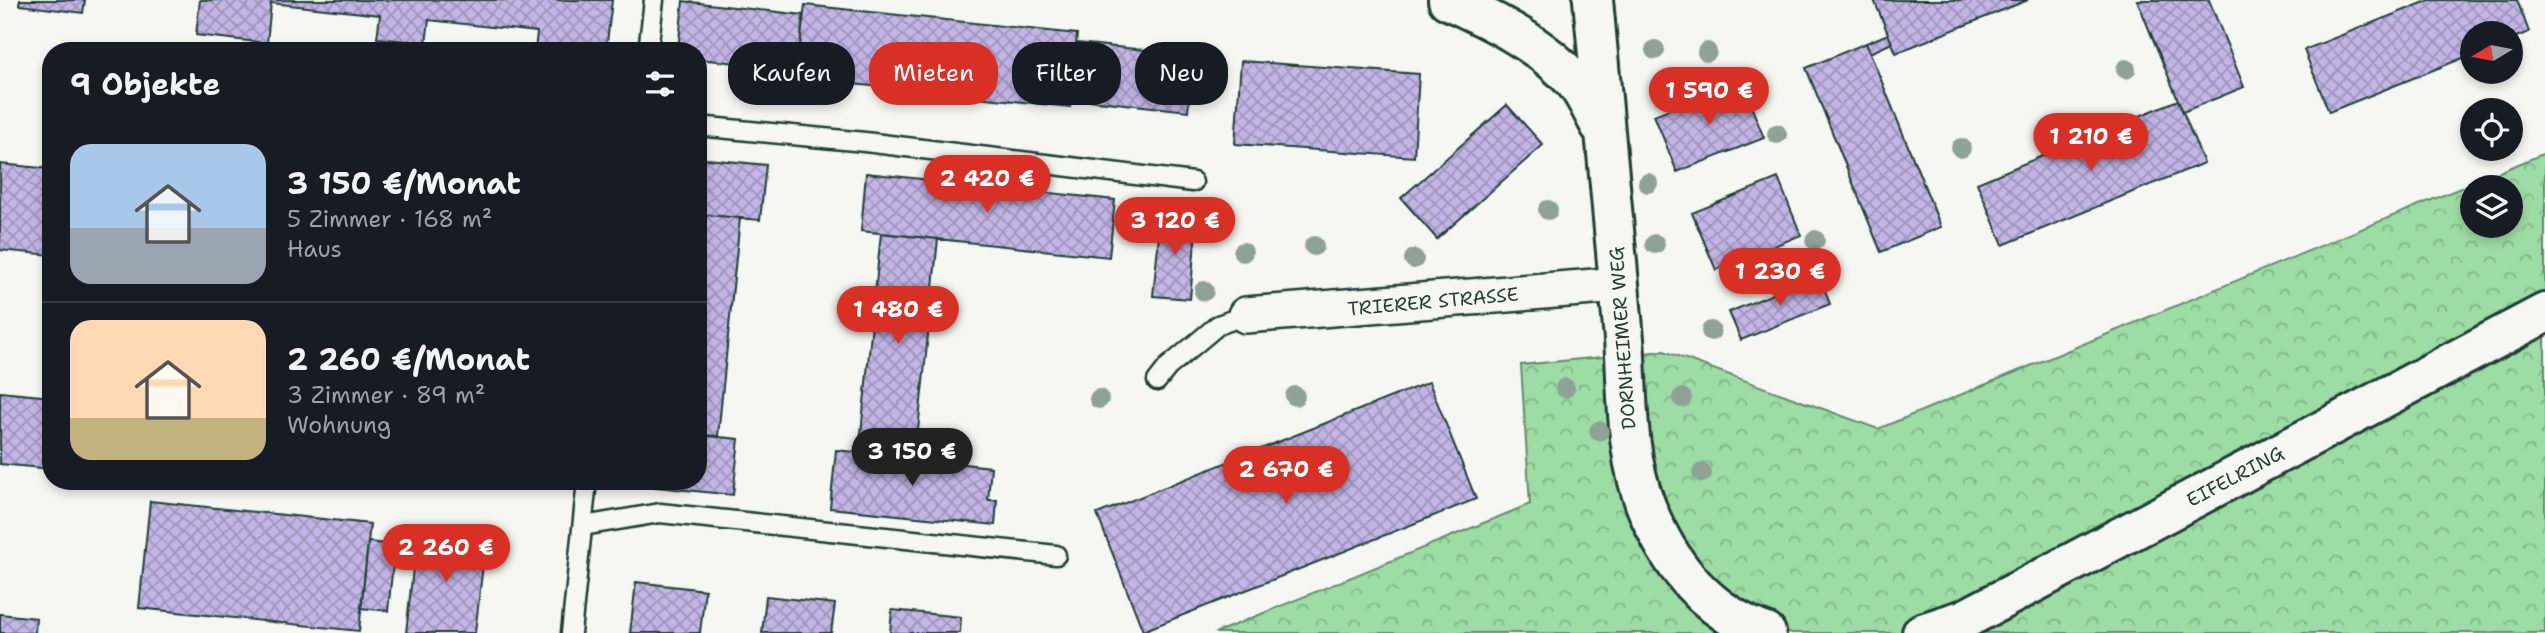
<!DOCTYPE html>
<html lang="de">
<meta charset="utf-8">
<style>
body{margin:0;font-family:"Shantell Sans",sans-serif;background:#20242c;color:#f1f3f6;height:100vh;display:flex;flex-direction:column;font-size:26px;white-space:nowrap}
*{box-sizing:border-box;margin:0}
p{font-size:23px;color:#9ea1a6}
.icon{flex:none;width:38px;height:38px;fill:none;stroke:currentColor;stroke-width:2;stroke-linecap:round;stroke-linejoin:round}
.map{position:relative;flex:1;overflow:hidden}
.panel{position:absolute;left:42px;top:42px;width:665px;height:448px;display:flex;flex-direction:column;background:#171b24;border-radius:28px;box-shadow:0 4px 10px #0003}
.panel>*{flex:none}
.guide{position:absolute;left:728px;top:42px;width:665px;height:63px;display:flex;gap:14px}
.needle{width:46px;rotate:260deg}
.tools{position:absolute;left:2460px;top:21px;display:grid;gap:14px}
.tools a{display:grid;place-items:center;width:63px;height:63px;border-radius:50%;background:#171b24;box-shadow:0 4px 10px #0003;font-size:35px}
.price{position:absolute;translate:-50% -60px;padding:0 16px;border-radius:24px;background:#d93025;color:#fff;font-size:23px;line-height:46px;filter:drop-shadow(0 2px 4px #0008)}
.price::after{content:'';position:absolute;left:50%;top:42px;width:21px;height:16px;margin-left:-10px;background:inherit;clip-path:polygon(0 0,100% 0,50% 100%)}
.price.selected{background:#222;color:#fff}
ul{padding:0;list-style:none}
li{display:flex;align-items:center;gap:21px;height:175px;padding:0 28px}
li+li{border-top:2px solid #363941}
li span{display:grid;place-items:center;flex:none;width:196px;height:140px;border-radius:21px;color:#555}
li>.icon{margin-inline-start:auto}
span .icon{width:84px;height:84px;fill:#fffc;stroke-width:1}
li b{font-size:30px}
h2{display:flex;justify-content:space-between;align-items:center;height:84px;padding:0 28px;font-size:30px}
.chip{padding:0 24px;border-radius:28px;background:#171b24;box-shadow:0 4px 10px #0003;font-size:24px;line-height:63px}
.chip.selected{background:#d93025;color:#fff}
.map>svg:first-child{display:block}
.forest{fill:url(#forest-crowns);stroke:#5e8c6c;stroke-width:2;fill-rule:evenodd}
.building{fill:url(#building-cross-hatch);stroke:#1f3d34;stroke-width:2}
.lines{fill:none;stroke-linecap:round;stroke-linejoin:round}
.lane-casing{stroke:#1f3d34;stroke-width:23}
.street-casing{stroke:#1f3d34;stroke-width:40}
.secondary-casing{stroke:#1f3d34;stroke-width:44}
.lane{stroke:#f6f6f2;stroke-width:18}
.street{stroke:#f6f6f2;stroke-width:35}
.secondary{stroke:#f6f6f2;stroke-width:38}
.tree{fill:#8ea296}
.labels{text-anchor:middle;stroke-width:5;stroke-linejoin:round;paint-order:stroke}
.street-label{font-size:19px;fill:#1f3d34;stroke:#f6f6f2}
</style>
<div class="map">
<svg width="2545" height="633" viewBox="0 0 2545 633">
<defs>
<pattern id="forest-crowns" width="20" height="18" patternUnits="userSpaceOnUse" patternTransform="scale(1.75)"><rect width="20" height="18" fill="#9ddca5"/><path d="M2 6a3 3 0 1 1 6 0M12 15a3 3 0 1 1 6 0" fill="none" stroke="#7fb487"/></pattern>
<pattern id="building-cross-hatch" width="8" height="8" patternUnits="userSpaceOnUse" patternTransform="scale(1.75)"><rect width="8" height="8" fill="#c3b5e6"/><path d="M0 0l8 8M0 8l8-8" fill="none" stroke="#9e94bb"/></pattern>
</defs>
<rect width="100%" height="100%" fill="#f6f6f2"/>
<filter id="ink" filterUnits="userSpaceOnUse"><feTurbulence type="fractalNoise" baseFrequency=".0143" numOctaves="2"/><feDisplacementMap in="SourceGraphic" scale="14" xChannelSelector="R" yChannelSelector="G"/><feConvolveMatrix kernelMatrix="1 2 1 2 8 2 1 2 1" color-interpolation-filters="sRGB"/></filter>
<g filter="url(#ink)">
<path class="forest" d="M2545,153V633H1215L1530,504L1521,365L1664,351L1878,429ZM2473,187H2511V226H2473Z"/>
<path class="building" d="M20,0H85L83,13L19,5Z
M200,0H612L606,51H535L537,32L429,20L426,43L377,38L380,15L271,3L267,43L196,35Z
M1874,0H2028L1896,53Z
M2137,0H2209L2244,87L2183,112Z
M2430,0H2517L2529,32L2511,39V33H2473V54L2329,112L2304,50Z
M683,1L803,15L798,69L698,59V51H678Z
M805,5L1077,34L1070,107L796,78Z
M1888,34L1892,43L1870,53L1866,43Z
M1077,43L1194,55L1188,111L1071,98Z
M1866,43L1941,227L1881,252L1806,68Z
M1241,61L1419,74L1414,157L1235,144Z
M1741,81L1764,138L1677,172L1654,115Z
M2178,100L2204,163L2003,245L1977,183Z
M1507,105L1543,145L1437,239L1401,198Z
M698,158L766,165L760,220L698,214Z
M0,164L51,169V255L0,250Z
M866,173L1115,200L1109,257L861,231Z
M1778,178L1801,235L1716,270L1692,213Z
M698,214L740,218L718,436L698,435Z
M1161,215L1197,219L1190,299L1153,296Z
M881,233L938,239L915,459L859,453Z
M1819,275L1830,304L1741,340L1729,312Z
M1429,382L1476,499L1143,631L1097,514Z
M0,392L51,397V469L0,464Z
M698,435L739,439L733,495L637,485V481H698Z
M836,450L991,467L988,500H997L995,525L830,508Z
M150,501L370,524L359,631L139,608Z
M417,531L486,539L475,633H406Z
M368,542L395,545L388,611L361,608Z
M636,582L705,590L700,633H630Z
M766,596L835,604L831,633H762Z
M892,610L961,617L960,633H890Z
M0,614L36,618L35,633H0Z"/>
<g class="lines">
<g class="lane-casing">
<path id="lane" d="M648,51L654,0
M698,126L865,142L1193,182
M1157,381L1168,367L1218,325L1246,315
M583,526L660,513L1056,555
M571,633L587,481"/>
</g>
<g class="street-casing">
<path id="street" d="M1246,315L1619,285"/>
</g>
<g class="secondary-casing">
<path id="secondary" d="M1448,0C1494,21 1541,44 1575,82C1585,94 1592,111 1600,125
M1593,0C1603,113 1614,226 1624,339C1628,394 1625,453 1646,506C1668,563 1706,612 1766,633
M1922,633L1965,619L2545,313"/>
</g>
<use href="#lane" class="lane"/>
<use href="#street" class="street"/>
<use href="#secondary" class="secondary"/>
</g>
<g class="tree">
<circle cx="1655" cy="50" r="10"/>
<circle cx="1707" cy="52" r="10"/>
<circle cx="2126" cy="69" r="10"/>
<circle cx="1777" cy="134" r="10"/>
<circle cx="1961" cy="148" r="10"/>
<circle cx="1648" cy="183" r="10"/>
<circle cx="1548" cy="210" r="10"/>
<circle cx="1815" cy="240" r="10"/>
<circle cx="1655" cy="244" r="10"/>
<circle cx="1314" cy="246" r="10"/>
<circle cx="1243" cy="252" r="10"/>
<circle cx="1414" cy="259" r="10"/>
<circle cx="1204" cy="291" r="10"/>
<circle cx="1711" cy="331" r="10"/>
<circle cx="1565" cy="388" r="10"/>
<circle cx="1295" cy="396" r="10"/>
<circle cx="1682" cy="398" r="10"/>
<circle cx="1099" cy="399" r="10"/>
<circle cx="1599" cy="431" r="10"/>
<circle cx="1702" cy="473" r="10"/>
</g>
</g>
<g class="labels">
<g class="street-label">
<text transform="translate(1433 301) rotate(-5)" y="7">TRIERER STRASSE</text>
<text transform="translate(1622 338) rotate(-94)" y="7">DORNHEIMER WEG</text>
<text transform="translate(2235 476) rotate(-28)" y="7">EIFELRING</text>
</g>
</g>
</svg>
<div class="tools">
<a><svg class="needle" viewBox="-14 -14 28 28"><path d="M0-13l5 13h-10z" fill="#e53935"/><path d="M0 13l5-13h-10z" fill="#9ea1a6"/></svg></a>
<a><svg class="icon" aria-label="locate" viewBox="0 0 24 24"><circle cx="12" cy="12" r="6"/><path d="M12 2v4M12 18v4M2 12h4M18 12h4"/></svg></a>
<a><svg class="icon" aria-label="layers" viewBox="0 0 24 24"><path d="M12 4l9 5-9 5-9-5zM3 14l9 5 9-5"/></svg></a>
</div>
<b class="price" style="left:1709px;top:127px">1 590 €</b>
<b class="price" style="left:2091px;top:173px">1 210 €</b>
<b class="price" style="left:987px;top:215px">2 420 €</b>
<b class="price" style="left:1175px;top:257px">3 120 €</b>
<b class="price" style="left:1780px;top:308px">1 230 €</b>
<b class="price" style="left:898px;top:346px">1 480 €</b>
<b class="price selected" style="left:912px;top:488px">3 150 €</b>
<b class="price" style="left:1286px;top:506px">2 670 €</b>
<b class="price" style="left:446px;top:584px">2 260 €</b>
<div class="guide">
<a class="chip">Kaufen</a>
<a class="chip selected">Mieten</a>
<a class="chip">Filter</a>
<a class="chip">Neu</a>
</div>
<section class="panel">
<h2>9 Objekte<svg class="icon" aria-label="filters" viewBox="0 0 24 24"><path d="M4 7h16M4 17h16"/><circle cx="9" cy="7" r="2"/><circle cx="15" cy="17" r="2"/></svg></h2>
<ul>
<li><span style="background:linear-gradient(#a9c7e8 60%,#9aa5b1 0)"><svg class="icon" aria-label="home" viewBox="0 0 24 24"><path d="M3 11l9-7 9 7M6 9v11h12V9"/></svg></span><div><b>3 150 €/Monat</b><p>5 Zimmer · 168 m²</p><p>Haus</p></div></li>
<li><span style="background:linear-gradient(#ffd9b3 70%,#c2b280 0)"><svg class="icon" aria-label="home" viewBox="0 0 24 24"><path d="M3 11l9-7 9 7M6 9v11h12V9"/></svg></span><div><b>2 260 €/Monat</b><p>3 Zimmer · 89 m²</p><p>Wohnung</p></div></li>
</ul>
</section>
</div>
